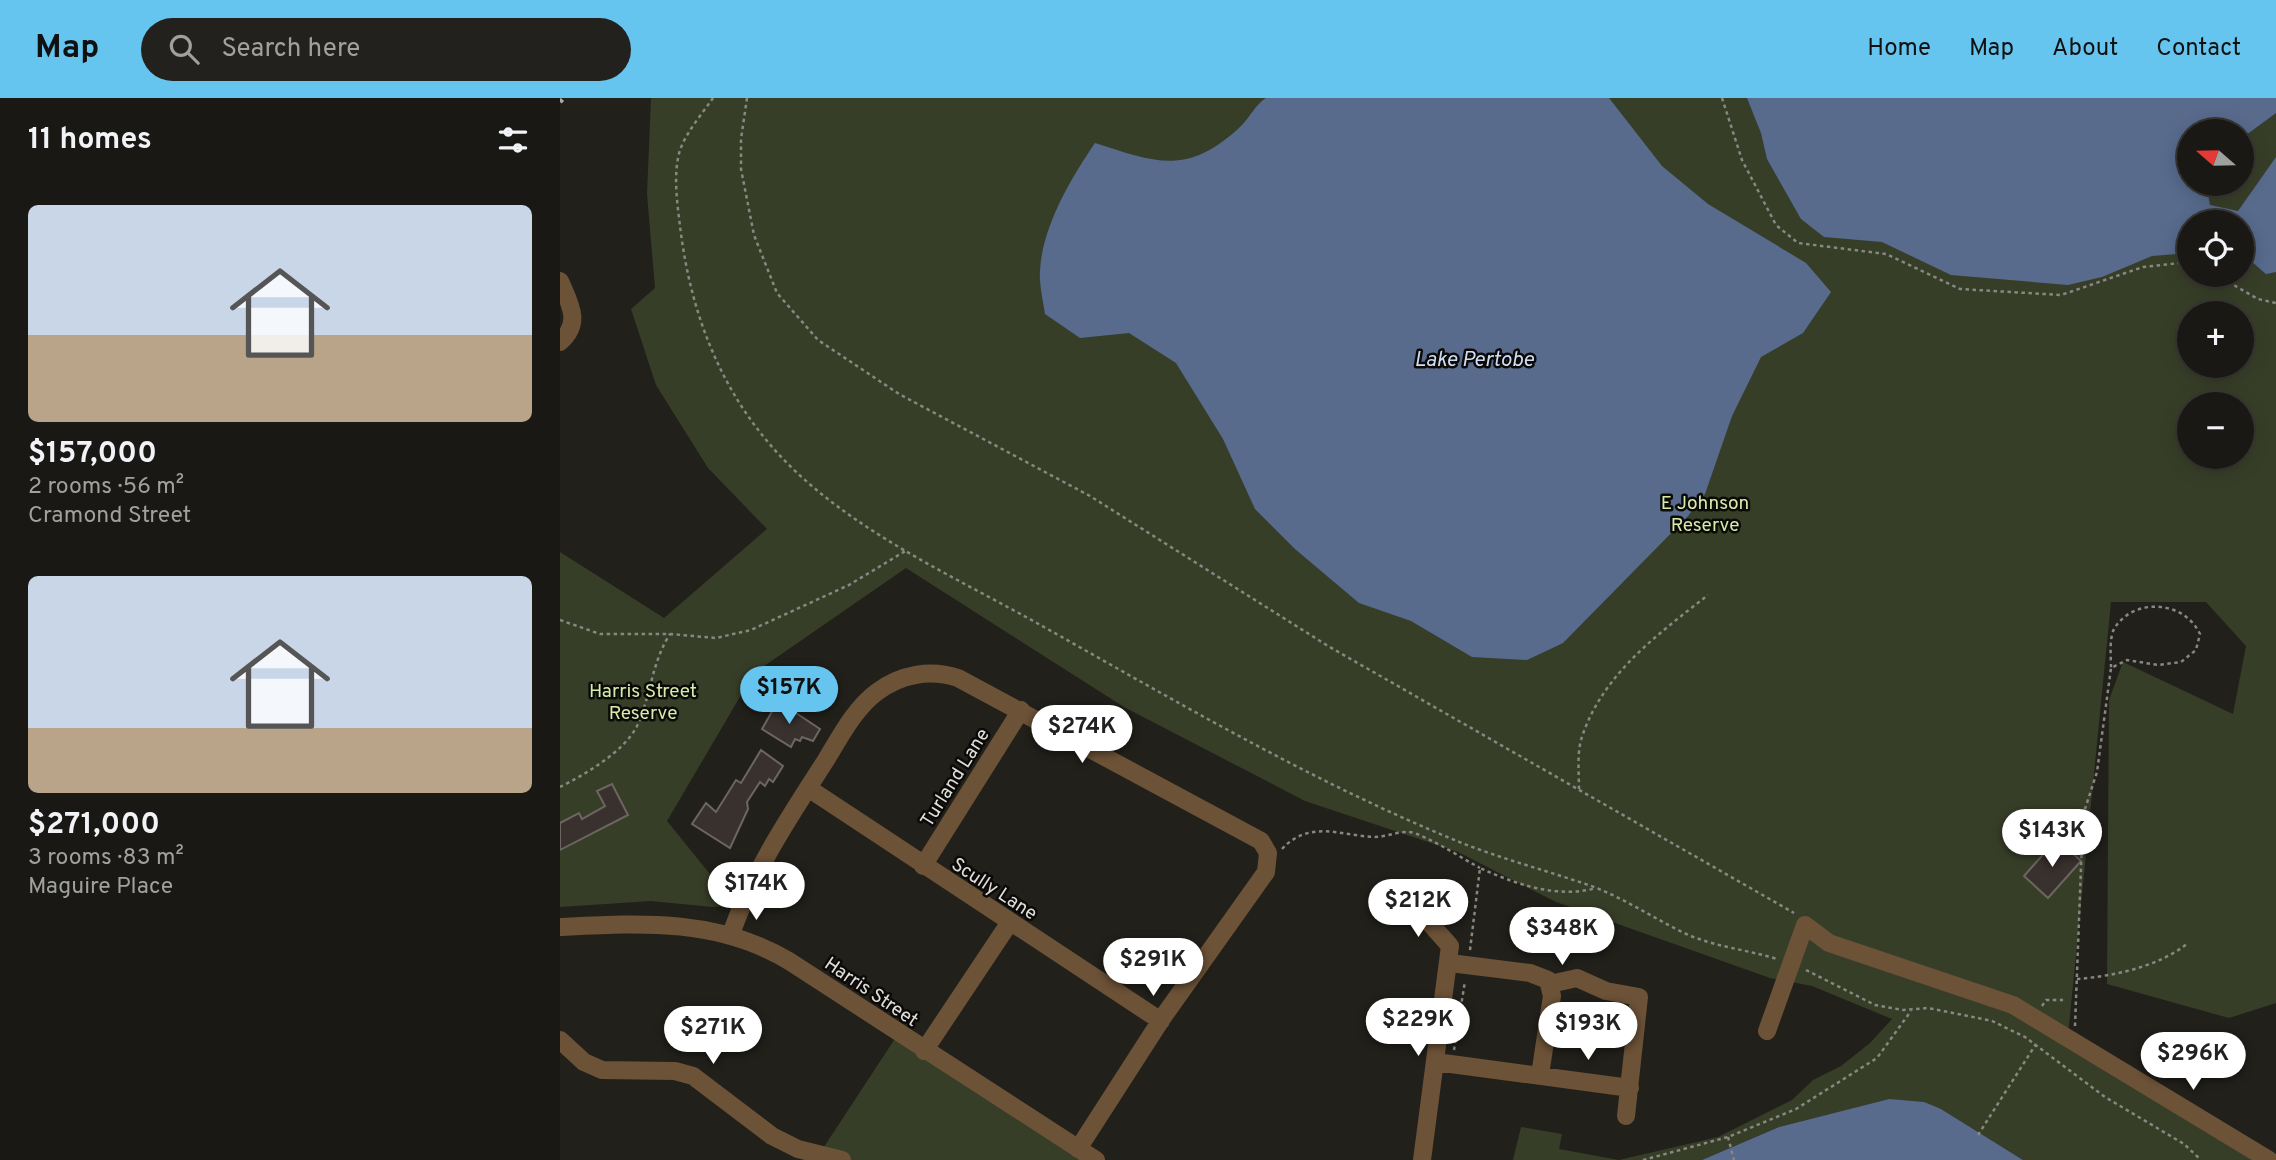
<!DOCTYPE html>
<meta charset="utf-8">
<style>
body{margin:0;font-family:Overpass,sans-serif;background:#23211d;color:#f1f3f6;height:100vh;display:flex;flex-direction:column;font-size:26px;white-space:nowrap}
*{box-sizing:border-box;margin:0}
p{font-size:23px;color:#9fa0a0}
.icon{flex:none;width:38px;height:38px;fill:none;stroke:currentColor;stroke-width:2;stroke-linecap:round;stroke-linejoin:round}
.map{position:relative;flex:1;overflow:hidden}
.panel{display:flex;flex-direction:column;background:#1a1814;width:560px}
.panel>*{flex:none}
.needle{width:46px;rotate:290deg}
.fabs{position:absolute;left:1617px;top:21px;display:grid;gap:14px}
.fabs a{display:grid;place-items:center;width:77px;height:77px;border-radius:50%;background:#1a1814;box-shadow:0 4px 18px #0003,0 0 0 2px #383734;font-size:35px}
.price{position:absolute;translate:-50% -60px;padding:0 16px;border-radius:24px;background:#fff;color:#222;font-size:23px;line-height:46px;filter:drop-shadow(0 2px 4px #0008)}
.price::after{content:'';position:absolute;left:50%;top:42px;width:21px;height:16px;margin-left:-10px;background:inherit;clip-path:polygon(0 0,100% 0,50% 100%)}
.price.active{background:#65c5ef;color:#111}
ul{padding:0;list-style:none}
li{display:grid;align-content:center;gap:14px;height:371px;padding:0 28px}
li span{display:grid;place-items:center;height:217px;border-radius:10px;color:#555}
li>.icon{margin-inline-start:auto}
span .icon{width:126px;height:126px;fill:#fffc;stroke-width:1}
li b{font-size:30px}
h2{display:flex;justify-content:space-between;align-items:center;height:84px;padding:0 28px;font-size:30px}
header{display:flex;align-items:center;gap:42px;box-sizing:border-box;height:98px;padding:0 35px;background:#65c5ef;color:#111}
header strong{font-size:33px}
nav{display:flex;gap:38px;margin-inline-start:auto;font-size:24px}
.search{width:490px;height:63px;background:#23211d;display:flex;align-items:center;gap:18px;box-sizing:border-box;padding:0 24px;border-radius:38px;color:#9fa0a0;font-size:26px}
main{display:flex;flex:1;min-height:0}
.map>svg:first-child{display:block}
.green{fill:#373e28;fill-rule:evenodd}
.water{fill:#586b8d}
.building{fill:#38312e;stroke:#6d6561;stroke-width:2}
.lines{fill:none;stroke-linecap:round;stroke-linejoin:round}
.path{stroke:#888782;stroke-width:2.5;stroke-dasharray:3.5 3.5;stroke-linecap:butt}
.minor{stroke:#6c5237;stroke-width:18}
.rail{stroke:#abaaa5;stroke-width:4.5;stroke-dasharray:3.5 7;stroke-linecap:butt}
.labels{text-anchor:middle;stroke-width:5;stroke-linejoin:round;paint-order:stroke}
.park-label{font-size:19px;fill:#d7ecab;stroke:#0b0a08}
.street-label{font-size:19px;fill:#e0dfdb;stroke:#0b0a08}
.water-label{font-size:21px;font-style:italic;fill:#d0def5;stroke:#0b0a08}
</style>
<header>
<strong>Map</strong>
<div class="search"><svg class="icon" aria-label="search" viewBox="0 0 24 24"><circle cx="10" cy="10" r="6"/><path d="M15 15l6 6"/></svg>Search here</div>
<nav><a>Home</a><a>Map</a><a>About</a><a>Contact</a></nav>
</header>
<main>
<section class="panel">
<h2>11 homes<svg class="icon" aria-label="filters" viewBox="0 0 24 24"><path d="M4 7h16M4 17h16"/><circle cx="9" cy="7" r="2"/><circle cx="15" cy="17" r="2"/></svg></h2>
<ul>
<li><span style="background:linear-gradient(#c9d6e8 60%,#b9a48a 0)"><svg class="icon" aria-label="home" viewBox="0 0 24 24"><path d="M3 11l9-7 9 7M6 9v11h12V9"/></svg></span><div><b>$157,000</b><p>2 rooms · 56 m²</p><p>Cramond Street</p></div></li>
<li><span style="background:linear-gradient(#c9d6e8 70%,#b9a48a 0)"><svg class="icon" aria-label="home" viewBox="0 0 24 24"><path d="M3 11l9-7 9 7M6 9v11h12V9"/></svg></span><div><b>$271,000</b><p>3 rooms · 83 m²</p><p>Maguire Place</p></div></li>
</ul>
</section>
<div class="map">
<svg width="1716" height="1062" viewBox="0 0 1716 1062">
<rect width="100%" height="100%" fill="#22201a"/>
<path class="green" d="M91,0H1716V905L1669,920L1547,886L1549,602L1563,564L1673,616L1686,548L1646,504H1551L1508,937L1709,1062H1463L1381,1011L1329,1001L1219,1029L1142,1062H953L961,1029L1002,1036L999,1051L1059,1062L1158,1039L1232,1002L1253,982L1281,968L1310,945L1332,921L1252,888L1210,880L996,804L898,754L745,703L564,609L346,470L194,575L107,723L158,786L178,797L164,808L153,809L91,803L0,809V454L104,520L207,431L148,370L96,287L71,211L95,190L87,96ZM1629,33H1682V86H1629ZM1629,124H1682V177H1629ZM1629,215H1682V268H1629ZM1629,306H1682V359H1629Z
M338,936L529,1062H268L260,1055Z"/>
<path class="water" d="M706,0H1049L1102,68L1148,106L1246,165L1271,194L1243,235L1201,259L1172,318L1145,396L1128,418L1003,545L967,562L912,559L851,523L799,505L735,451L695,411L663,341L616,265L569,235L520,240L485,216C483,202 479,186 480,173C482,129 511,80 535,45C597,65 628,78 681,28C690,19 696,6 706,0Z
M1187,0H1716V15L1682,40V33H1629V86H1646L1650,107L1678,113L1716,59V174L1706,176L1684,157L1682,124H1629V155L1592,158L1542,179L1508,187L1391,177L1322,144L1264,139L1241,121L1207,61L1201,35Z
M1329,1001L1364,1004L1381,1011L1463,1062H1142L1219,1029Z"/>
<path class="building" d="M218,603L260,631L253,643L242,639L240,643L235,641L231,649L202,631Z
M201,652L223,668L213,684L209,681L205,688L200,684L187,704L188,711L170,750L132,726L146,705L156,714L176,682L181,685Z
M52,686L68,717L0,752V725L19,715L22,721L45,708L37,693Z
M1497,741L1521,763L1488,800L1464,778Z"/>
<g class="lines">
<path class="path" d="M153,0C142,16 127,33 120,52C113,75 117,104 120,128C131,221 165,305 233,371C304,439 399,481 484,529C619,605 753,684 897,743C941,761 989,773 1034,789C1065,801 1092,819 1122,834C1153,849 1185,851 1217,861
M187,0L181,41V71L194,137L217,195L258,242L339,296L530,398L768,548L1234,815
M1162,0L1182,62L1216,127L1238,145L1326,156L1400,191L1501,197L1583,169L1629,164
M1656,177L1698,201L1716,205
M0,522L40,536H110L156,540L191,532L289,487L347,452
M0,689C24,677 64,654 77,628C91,598 91,566 110,536
M1019,691C1019,676 1017,657 1021,642C1041,577 1097,537 1148,497
M722,751C750,721 781,738 815,739C829,739 843,730 857,736C879,745 900,759 920,770
M910,852L920,770C955,786 998,801 1036,790
M1246,872L1315,907L1343,912L1368,910L1413,919L1432,923L1465,939L1545,999L1624,1046L1641,1062
M1517,881C1554,878 1597,869 1627,846
M1482,908L1486,902H1503
M1515,928L1523,717L1537,674L1551,570L1567,562L1598,567L1621,564L1636,552L1640,536C1624,502 1573,499 1554,531C1549,541 1551,559 1551,570
M894,952L905,883
M1418,1037L1476,946
M1168,1039L1174,1062
M1083,1062L1168,1039L1236,1011L1317,960L1351,913"/>
<path class="minor" d="M0,183C10,206 22,225 0,244
M248,690L601,923
M363,768L461,612
M853,806L890,848L862,1062
M0,829C81,825 157,820 229,863L536,1062
M171,836C193,773 230,718 266,662C280,639 295,610 317,594C341,576 370,571 398,580L701,743L708,755L706,774L603,919L518,1051
M890,865L970,875L988,882L992,898L980,977
M990,886L1017,880L1046,893L1079,899L1066,1018
M1207,933L1245,827L1269,845L1453,907L1709,1062
M0,942L24,964L42,972L115,973L133,978L212,1038L238,1051L282,1062
M364,953L450,824
M876,964L1070,990"/>
<path class="rail" d="M0,4L4,0"/>
</g>
<g class="labels">
<g class="park-label">
<text x="1145" y="411">E Johnson<tspan x="1145" dy="22">Reserve</tspan></text>
<text x="83" y="599">Harris Street<tspan x="83" dy="22">Reserve</tspan></text>
</g>
<g class="street-label">
<text transform="translate(394 679) rotate(-58)" y="7">Turland Lane</text>
<text transform="translate(435 790) rotate(33)" y="7">Scully Lane</text>
<text transform="translate(312 893) rotate(34)" y="7">Harris Street</text>
</g>
<g class="water-label">
<text x="914" y="268">Lake Pertobe</text>
</g>
</g>
</svg>
<div class="fabs">
<a><svg class="needle" viewBox="-14 -14 28 28"><path d="M0-13l5 13h-10z" fill="#e53935"/><path d="M0 13l5-13h-10z" fill="#9fa0a0"/></svg></a>
<a><svg class="icon" aria-label="locate" viewBox="0 0 24 24"><circle cx="12" cy="12" r="6"/><path d="M12 2v4M12 18v4M2 12h4M18 12h4"/></svg></a>
<a>+</a>
<a>−</a>
</div>
<b class="price active" style="left:229px;top:628px">$157K</b>
<b class="price" style="left:522px;top:667px">$274K</b>
<b class="price" style="left:1492px;top:771px">$143K</b>
<b class="price" style="left:196px;top:824px">$174K</b>
<b class="price" style="left:858px;top:841px">$212K</b>
<b class="price" style="left:1002px;top:869px">$348K</b>
<b class="price" style="left:593px;top:900px">$291K</b>
<b class="price" style="left:858px;top:960px">$229K</b>
<b class="price" style="left:1028px;top:964px">$193K</b>
<b class="price" style="left:153px;top:968px">$271K</b>
<b class="price" style="left:1633px;top:994px">$296K</b>
</div>
</main>
